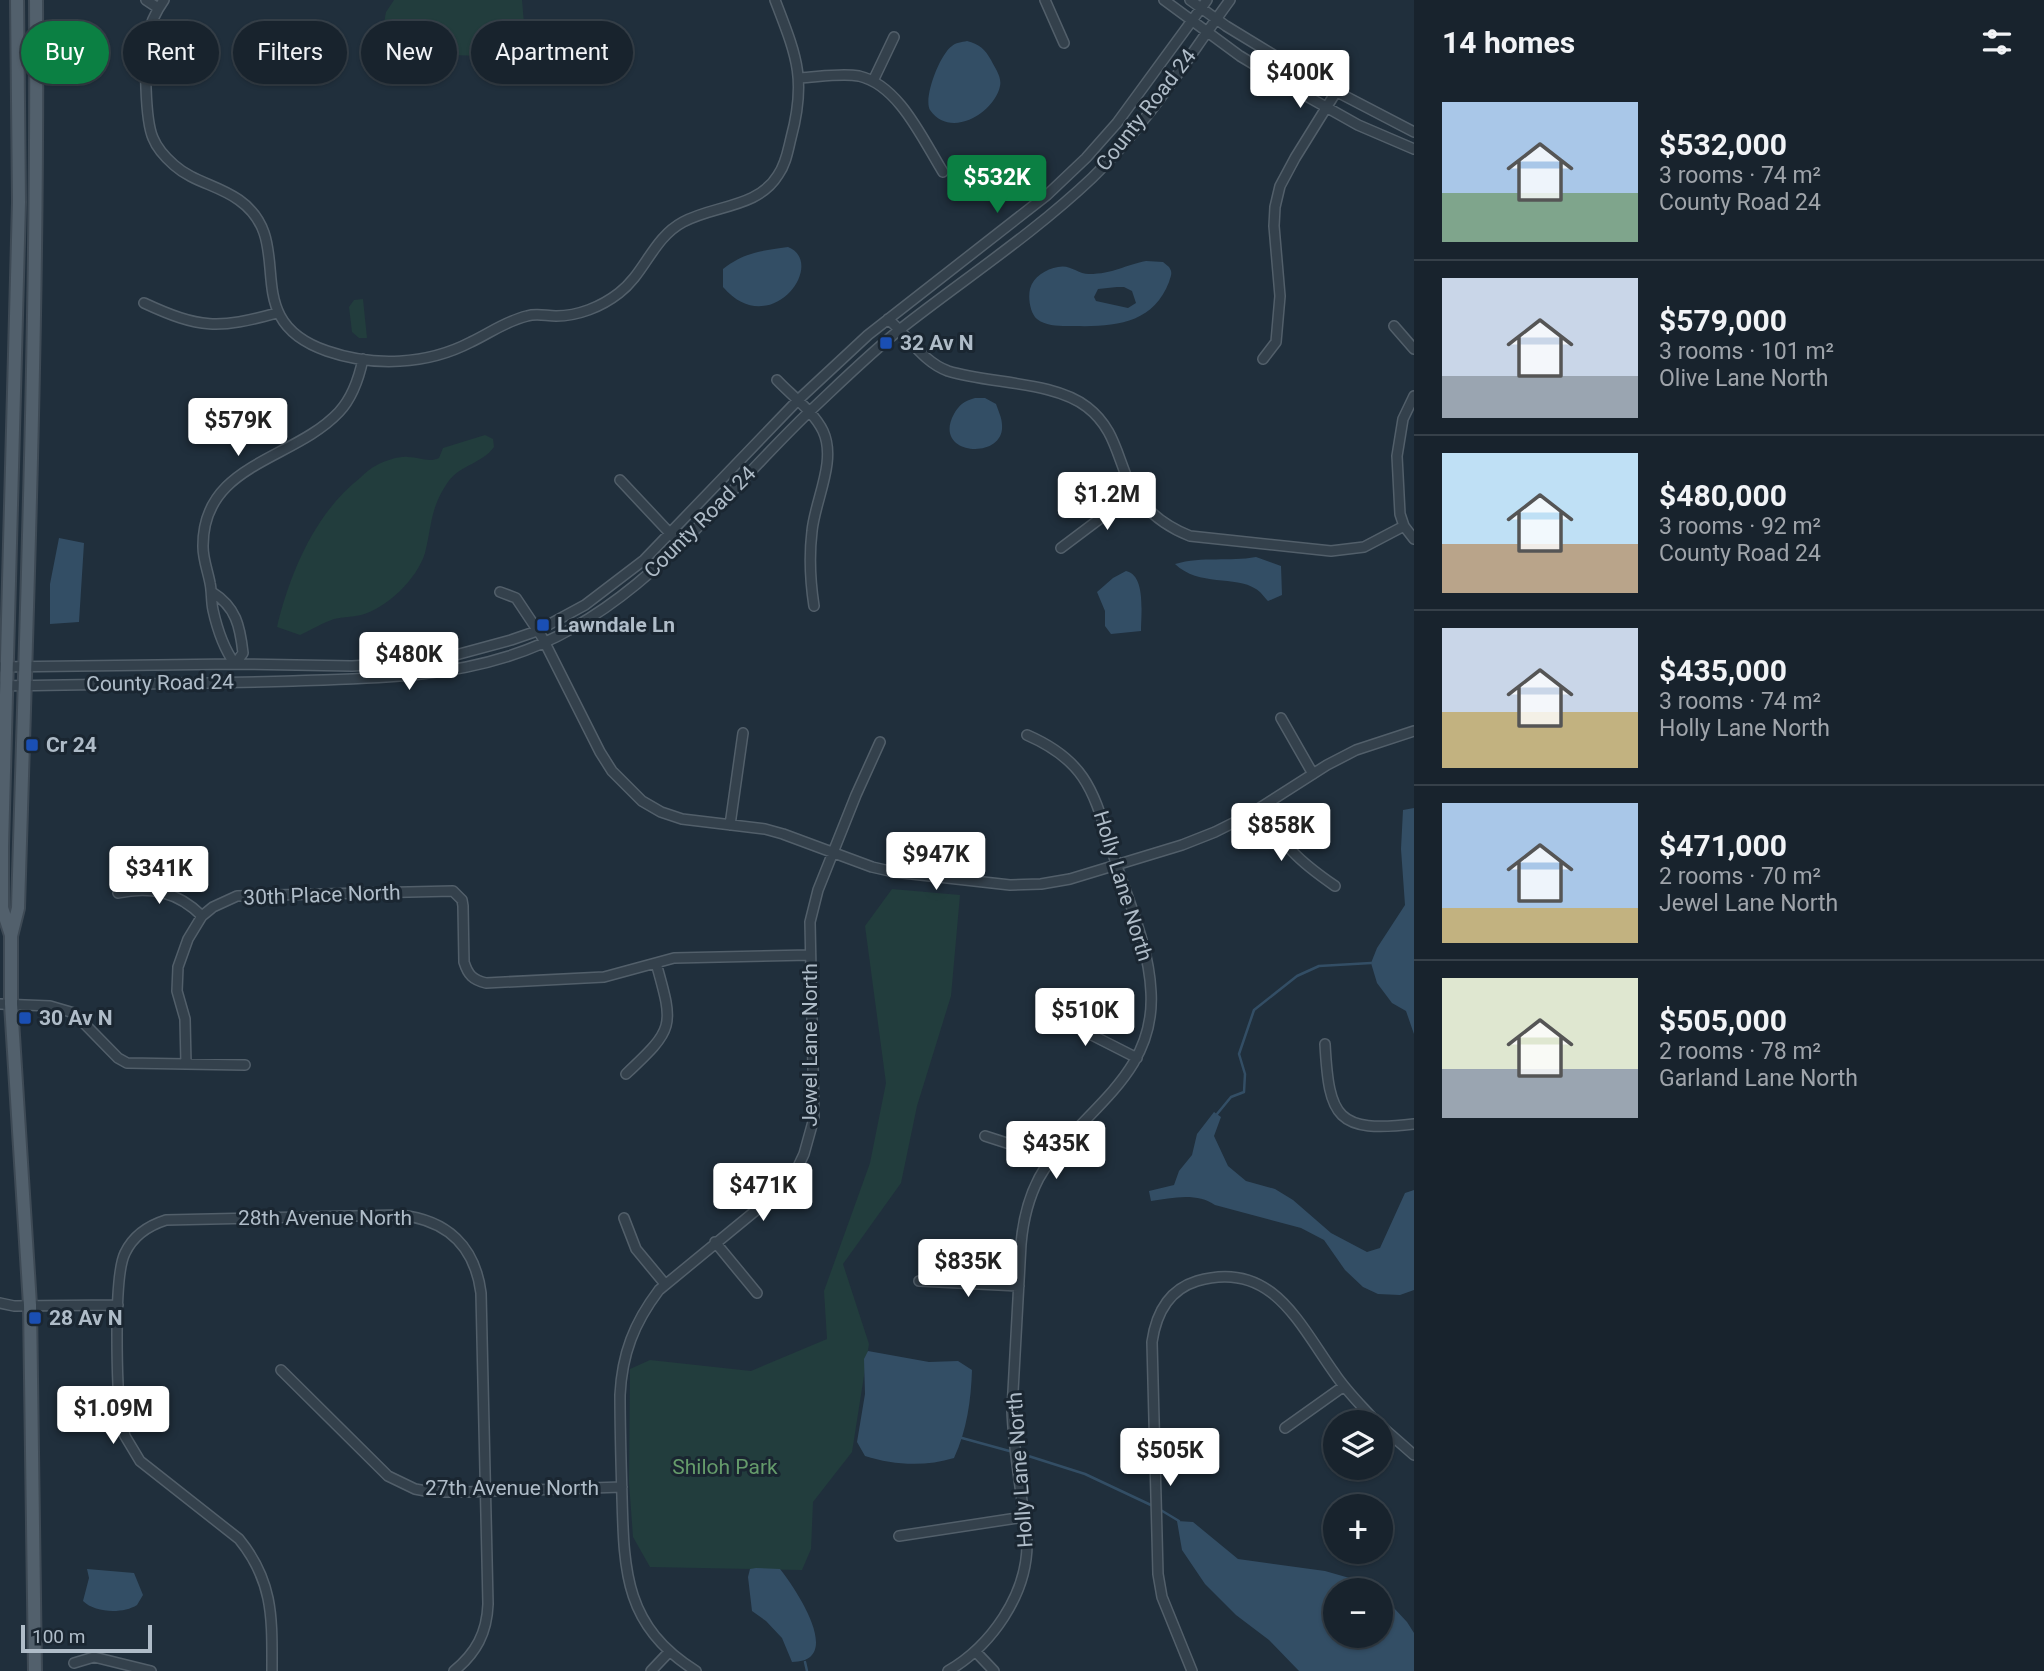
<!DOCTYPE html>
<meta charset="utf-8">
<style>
body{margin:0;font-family:Roboto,sans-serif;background:#212b35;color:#f1f3f6;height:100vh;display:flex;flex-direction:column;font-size:26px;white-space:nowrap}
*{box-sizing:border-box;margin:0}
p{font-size:23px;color:#9fa4aa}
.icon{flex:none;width:38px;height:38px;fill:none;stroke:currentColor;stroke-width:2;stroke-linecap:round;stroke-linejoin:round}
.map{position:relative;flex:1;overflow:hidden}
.drawer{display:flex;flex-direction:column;background:#18232d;width:630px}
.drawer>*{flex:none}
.guide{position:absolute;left:21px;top:21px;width:665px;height:63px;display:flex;gap:14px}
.tools{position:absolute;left:1323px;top:1410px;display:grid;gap:14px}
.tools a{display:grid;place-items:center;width:70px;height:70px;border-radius:50%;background:#18232d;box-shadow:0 2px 5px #0004,0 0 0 2px #364049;font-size:35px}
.scale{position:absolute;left:21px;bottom:18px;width:131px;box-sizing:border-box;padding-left:7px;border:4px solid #afbcc8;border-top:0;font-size:19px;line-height:24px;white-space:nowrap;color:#afbcc8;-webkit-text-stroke:5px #1a2631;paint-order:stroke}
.price{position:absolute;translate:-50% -60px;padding:0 16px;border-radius:7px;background:#fff;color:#222;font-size:23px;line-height:46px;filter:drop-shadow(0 2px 4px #0008)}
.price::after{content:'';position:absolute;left:50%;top:42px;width:21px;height:16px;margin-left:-10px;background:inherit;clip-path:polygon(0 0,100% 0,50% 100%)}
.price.selected{background:#0b8043;color:#fff}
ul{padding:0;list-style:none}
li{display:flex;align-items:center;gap:21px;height:175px;padding:0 28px}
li+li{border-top:2px solid #364049}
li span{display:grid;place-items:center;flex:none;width:196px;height:140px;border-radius:0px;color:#555}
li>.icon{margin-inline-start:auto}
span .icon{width:84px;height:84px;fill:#fffc;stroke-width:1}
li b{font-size:30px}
h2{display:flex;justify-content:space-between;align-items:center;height:84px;padding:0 28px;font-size:30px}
.chip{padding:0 24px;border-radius:32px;background:#18232d;box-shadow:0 2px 5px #0004,0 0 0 2px #364049;font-size:24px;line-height:63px}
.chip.selected{background:#0b8043;color:#fff}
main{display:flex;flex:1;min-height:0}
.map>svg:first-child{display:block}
.green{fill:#223d3d}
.water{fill:#334e65;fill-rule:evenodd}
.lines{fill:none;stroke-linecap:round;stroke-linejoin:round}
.stream{stroke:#334e65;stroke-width:2.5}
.minor-casing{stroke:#525f6a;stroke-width:12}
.major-casing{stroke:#3e4a55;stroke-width:16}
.minor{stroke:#34414c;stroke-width:9}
.major{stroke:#52606c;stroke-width:12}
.transit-dot{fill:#1a4fb4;stroke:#1a2631;stroke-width:2.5}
.labels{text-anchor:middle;stroke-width:6;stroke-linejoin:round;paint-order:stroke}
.street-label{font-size:21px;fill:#afbcc8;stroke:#1a2631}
.poi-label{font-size:21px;font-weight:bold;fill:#afbcc8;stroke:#1a2631;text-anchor:start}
.park-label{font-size:21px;fill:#659b6b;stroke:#1a2631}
</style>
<main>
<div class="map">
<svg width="1414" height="1671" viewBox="0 0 1414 1671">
<rect width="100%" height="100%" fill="#202f3c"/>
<path class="green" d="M394,0H522L526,46L524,47V58L411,53L393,45L383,28L386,12Z
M363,299L367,338H359L352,332L349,307L354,300Z
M485,435L493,439L494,447C483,463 460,465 448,482C430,508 432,525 425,553C417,579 387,608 361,615C352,617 343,617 334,619C322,623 311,630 300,635L277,627C290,573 315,513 360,478C365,473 371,468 377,465C385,461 399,456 408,457C420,457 428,463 439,458L443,448Z
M892,889L960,895L951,996L917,1106L901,1183L843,1264L869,1344L852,1452L813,1502L811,1549L802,1570L650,1567L633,1537L629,1482L630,1369L650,1360L751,1371L827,1339L824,1291L870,1163L886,1083L865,926Z"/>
<path class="water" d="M967,41C979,44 985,49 991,60C995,68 1002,77 1000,86C995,112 951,140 930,110C923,98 940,54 952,46C955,43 962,42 967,41Z
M788,247C828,263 770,342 723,287V269C745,252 760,251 788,247Z
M1146,261L1163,262L1169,267C1173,273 1171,275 1169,282C1153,324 1114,327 1074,326C1063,326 1047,327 1037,319C1030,313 1028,298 1030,289C1033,277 1046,269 1058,267C1070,264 1078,274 1089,274C1113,274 1125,265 1146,261ZM1117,287H1124L1132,291L1136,303L1128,308L1096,301L1094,297L1098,289Z
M975,398H985L996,404C998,410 1002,418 1002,425C1005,461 931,456 954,414C959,405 964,401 975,398Z
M59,538L84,543L79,622L50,624V584Z
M1256,557L1281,566L1282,595L1268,601C1264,597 1260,591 1256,589C1235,575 1199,587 1175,564C1203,556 1229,562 1256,557Z
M1126,571C1146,575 1141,614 1141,631L1111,634L1105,626V611L1097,592L1113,578Z
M1414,808V1034L1406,1011L1392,1003L1377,983L1371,963L1377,948L1405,905L1401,849L1403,810Z
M1214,1112L1221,1117L1214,1136L1228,1166L1246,1181L1275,1189L1293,1200L1331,1233L1367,1252L1380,1248L1405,1193L1414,1190V1290L1400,1295L1378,1294L1363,1287L1345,1270L1324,1240L1301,1228L1215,1205C1197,1192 1171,1198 1151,1201L1149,1191L1174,1185L1179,1171L1192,1155L1197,1134Z
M868,1351L929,1362L958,1361L972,1370C971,1400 967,1430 954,1458C925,1467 893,1465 865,1456L857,1442L865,1394L864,1359Z
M1177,1521L1193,1522L1238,1559L1325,1571L1360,1581L1375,1591H1335V1636H1381V1594L1407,1622L1414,1633V1671H1299L1269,1640L1236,1615L1205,1584L1182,1550Z
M756,1568L780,1569C796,1589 845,1662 792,1662L782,1638L766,1621L752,1611L748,1577L750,1569Z
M87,1569L134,1573L143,1595L137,1605C123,1614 95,1613 83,1601L89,1578Z"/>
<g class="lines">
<path class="stream" d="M1217,1114L1231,1097L1244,1092L1245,1074L1239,1054L1254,1010L1297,976L1319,966L1371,963
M962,1438L1013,1452
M1019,1453L1085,1474L1153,1506
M1159,1509L1179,1521
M805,1662L807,1671"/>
<g class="minor-casing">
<path id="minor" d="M146,0L158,8
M164,0C157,10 150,24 148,36C144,57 145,120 153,138C157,148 166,158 174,165C193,182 218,185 239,200C300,243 234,319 327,351C373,367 427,365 471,342C490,333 506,321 527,316C537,313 546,316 556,316C578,316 601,307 619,293C645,273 653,238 683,222C714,205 758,208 778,175C786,164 788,150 791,138C807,78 796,55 775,0
M1045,0L1064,43
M1164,0L1240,56L1310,98L1358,125L1414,149
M1190,0L1226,26L1318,82L1414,132
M799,78C819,77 840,73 859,76C899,85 923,140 943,172
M873,81L894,37
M144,303C200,329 218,329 277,313
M888,319C908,336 923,362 948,371C989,384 1054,381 1087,407C1113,427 1116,452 1128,480C1141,508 1162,525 1190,536L1331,551L1364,547L1404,526
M1394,326L1414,349
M1263,359L1276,342L1280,296L1274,226L1275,207L1280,186L1295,158L1336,92
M777,380C791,395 814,412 823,431C837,461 815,500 812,531C809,556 810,580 814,606
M1414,396L1403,419L1397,456L1400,514L1404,526L1414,539
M620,480L680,544
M1061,548L1134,493
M212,592C236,607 240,626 243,653L235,664
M500,592L516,598L542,637L600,752L612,771L642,801L661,812L682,819L765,829L783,834L872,867L894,872L1010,885L1041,884L1070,879L1182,845L1215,832L1247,816L1327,765L1356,750L1414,731
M235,664C224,649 217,628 213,610C211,601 212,592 210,583C208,572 203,559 203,547C202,463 293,461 339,412C353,397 359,378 363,359
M0,667L235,664L352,666L407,663L441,659L511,640L537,631L585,605L644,560L797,401L868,335L1047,195L1086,158L1117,123L1207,0
M0,686C98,684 196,684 293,681C368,678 437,679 509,656C637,616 715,502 808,413C839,384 870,353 903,327C967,277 1034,233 1092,178C1146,126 1186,60 1230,0
M1281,718L1313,774
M1261,807C1286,848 1296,859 1335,886
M730,825L743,733
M118,893C151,886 178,892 202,916
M0,1004L50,1006L74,1013L118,1058L127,1063L245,1065
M1048,1011L1078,1028L1137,1058
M1325,1044C1329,1118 1337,1133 1414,1124
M186,1064L185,1019L177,991L178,967L188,939L202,916L213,907L237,896L453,891L462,900L463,906L464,962C468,975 473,980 486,983L604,977L674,958L810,955
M626,1074C675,1028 674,1027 656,963
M985,1136L1019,1147L1049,1164
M624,1218L636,1249L665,1284
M715,1242L757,1293
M919,1281L1019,1286
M0,1303L14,1306L118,1305
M281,1370L388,1476L415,1489L431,1492H466L622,1487
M1381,1426L1414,1455
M1285,1428L1344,1386
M899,1536L1024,1517
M975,1651L994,1671
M74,1663L94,1657L151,1671
M272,1671C272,1619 274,1582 239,1539L140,1461L125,1436L121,1421C117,1391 113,1277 125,1253C133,1236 147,1226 166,1220L400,1215C447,1220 475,1246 481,1293L488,1604C487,1633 476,1653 454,1671
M651,1671L669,1652
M696,1671C625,1627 624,1572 622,1497C621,1463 620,1429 620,1395C622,1354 634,1323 659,1290L771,1198L796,1171L804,1154L814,1118L810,922L818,890L856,795L880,742
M948,1671C991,1646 1027,1595 1027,1544C1027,1530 1024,1515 1022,1501C1018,1471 1013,1441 1012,1410L1021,1244C1023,1221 1028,1199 1039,1178C1076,1112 1156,1080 1151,992C1149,945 1127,898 1113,854C1094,795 1089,762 1027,735
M1192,1671L1162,1597L1158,1574L1152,1342C1156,1314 1168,1290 1197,1281C1272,1259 1299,1324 1335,1374C1347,1392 1363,1407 1377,1423"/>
</g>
<g class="major-casing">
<path id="major" d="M11,935L2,908V847L19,202L17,0
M35,1671L30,1305L11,1004V936L18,908C27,606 38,303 36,0"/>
</g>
<use href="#minor" class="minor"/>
<use href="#major" class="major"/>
</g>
<g class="transit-dot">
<rect x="879" y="336" width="14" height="14" rx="3.5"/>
<rect x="536" y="618" width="14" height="14" rx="3.5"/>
<rect x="25" y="738" width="14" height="14" rx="3.5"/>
<rect x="18" y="1011" width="14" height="14" rx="3.5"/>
<rect x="28" y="1311" width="14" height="14" rx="3.5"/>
</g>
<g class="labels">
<g class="street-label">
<text transform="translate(1146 110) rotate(-52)" y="7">County Road 24</text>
<text transform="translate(700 522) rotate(-45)" y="7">County Road 24</text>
<text transform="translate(160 683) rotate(-1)" y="7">County Road 24</text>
<text transform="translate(1123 886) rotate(73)" y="7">Holly Lane North</text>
<text transform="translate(322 895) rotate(-2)" y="7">30th Place North</text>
<text transform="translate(810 1045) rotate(-90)" y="7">Jewel Lane North</text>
<text x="325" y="1225">28th Avenue North</text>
<text transform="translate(1020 1470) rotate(-94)" y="7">Holly Lane North</text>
<text x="512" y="1495">27th Avenue North</text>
</g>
<g class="poi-label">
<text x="900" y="350">32 Av N</text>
<text x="557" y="632">Lawndale Ln</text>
<text x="46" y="752">Cr 24</text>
<text x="39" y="1025">30 Av N</text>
<text x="49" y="1325">28 Av N</text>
</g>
<g class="park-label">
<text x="725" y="1474">Shiloh Park</text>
</g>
</g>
</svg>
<div class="tools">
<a><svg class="icon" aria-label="layers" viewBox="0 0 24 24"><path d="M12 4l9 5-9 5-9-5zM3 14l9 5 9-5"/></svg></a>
<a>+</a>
<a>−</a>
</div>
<div class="scale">100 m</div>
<b class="price" style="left:1300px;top:110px">$400K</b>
<b class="price selected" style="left:997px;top:215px">$532K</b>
<b class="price" style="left:238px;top:458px">$579K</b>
<b class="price" style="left:1107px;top:532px">$1.2M</b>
<b class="price" style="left:409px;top:692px">$480K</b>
<b class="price" style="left:1281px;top:863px">$858K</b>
<b class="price" style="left:936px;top:892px">$947K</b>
<b class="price" style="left:159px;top:906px">$341K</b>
<b class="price" style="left:1085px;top:1048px">$510K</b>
<b class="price" style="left:1056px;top:1181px">$435K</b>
<b class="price" style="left:763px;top:1223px">$471K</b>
<b class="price" style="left:968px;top:1299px">$835K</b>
<b class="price" style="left:113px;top:1446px">$1.09M</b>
<b class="price" style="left:1170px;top:1488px">$505K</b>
<div class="guide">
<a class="chip selected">Buy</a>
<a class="chip">Rent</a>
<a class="chip">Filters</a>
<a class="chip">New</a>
<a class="chip">Apartment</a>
</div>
</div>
<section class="drawer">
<h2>14 homes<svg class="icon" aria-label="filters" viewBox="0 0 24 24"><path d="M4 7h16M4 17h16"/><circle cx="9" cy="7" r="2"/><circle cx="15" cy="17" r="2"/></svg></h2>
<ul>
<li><span style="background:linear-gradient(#a9c7e8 65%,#7fa58c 0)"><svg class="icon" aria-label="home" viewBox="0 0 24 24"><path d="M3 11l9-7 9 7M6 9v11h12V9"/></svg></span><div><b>$532,000</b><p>3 rooms · 74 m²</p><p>County Road 24</p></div></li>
<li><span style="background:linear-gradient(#c9d6e8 70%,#9aa5b1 0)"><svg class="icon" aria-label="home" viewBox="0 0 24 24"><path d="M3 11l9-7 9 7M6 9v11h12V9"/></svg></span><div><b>$579,000</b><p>3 rooms · 101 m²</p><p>Olive Lane North</p></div></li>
<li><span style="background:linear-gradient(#bfe0f5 65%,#b9a48a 0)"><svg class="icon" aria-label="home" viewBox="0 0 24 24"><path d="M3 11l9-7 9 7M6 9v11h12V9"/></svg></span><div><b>$480,000</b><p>3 rooms · 92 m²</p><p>County Road 24</p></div></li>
<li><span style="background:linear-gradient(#c9d6e8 60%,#c2b280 0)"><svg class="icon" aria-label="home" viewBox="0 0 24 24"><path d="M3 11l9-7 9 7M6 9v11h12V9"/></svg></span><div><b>$435,000</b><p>3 rooms · 74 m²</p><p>Holly Lane North</p></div></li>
<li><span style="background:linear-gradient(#a9c7e8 75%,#c2b280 0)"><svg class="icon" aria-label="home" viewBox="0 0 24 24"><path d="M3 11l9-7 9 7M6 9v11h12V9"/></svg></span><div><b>$471,000</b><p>2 rooms · 70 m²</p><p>Jewel Lane North</p></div></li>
<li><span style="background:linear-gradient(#dfe7d0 65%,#9aa5b1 0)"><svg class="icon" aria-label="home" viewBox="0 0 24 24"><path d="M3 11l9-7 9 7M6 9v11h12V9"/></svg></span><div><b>$505,000</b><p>2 rooms · 78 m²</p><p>Garland Lane North</p></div></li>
</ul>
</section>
</main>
